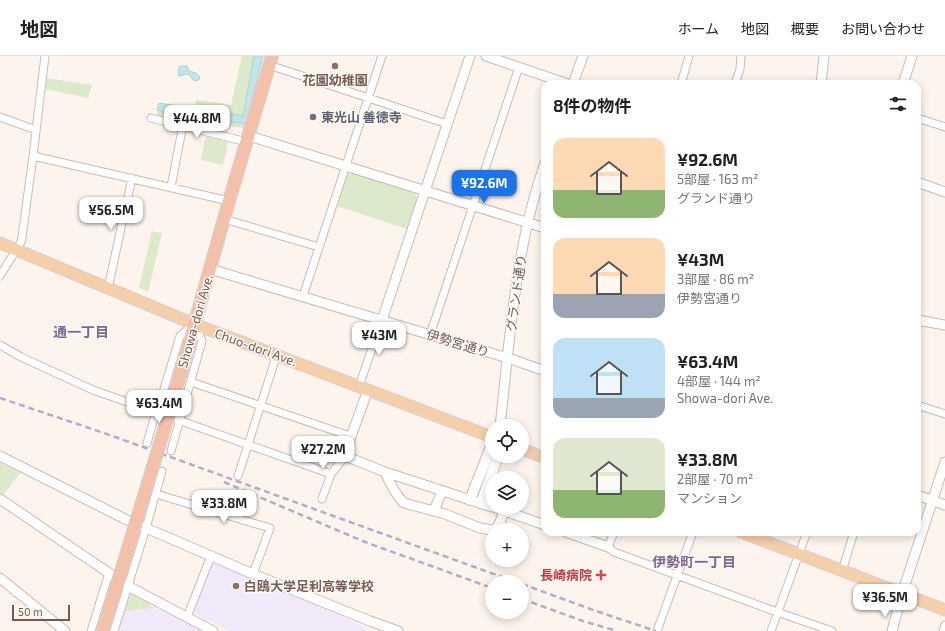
<!DOCTYPE html>
<html lang="ja">
<meta charset="utf-8">
<style>
body{margin:0;font-family:"Exo 2","Noto Sans JP",sans-serif;background:#f2f2f2;color:#202124;height:100vh;display:flex;flex-direction:column;font-size:15px;white-space:nowrap}
*{box-sizing:border-box;margin:0}
p{font-size:13px;color:#757577}
.icon{flex:none;width:22px;height:22px;fill:none;stroke:currentColor;stroke-width:2;stroke-linecap:round;stroke-linejoin:round}
.map{position:relative;flex:1;overflow:hidden}
.side{position:absolute;left:541px;top:24px;width:380px;height:456px;display:flex;flex-direction:column;background:#fff;border-radius:12px;box-shadow:0 2px 10px #0003}
.side>*{flex:none}
.controls{position:absolute;left:485px;top:363px;display:grid;gap:8px}
.controls a{display:grid;place-items:center;width:44px;height:44px;border-radius:50%;background:#fff;box-shadow:0 2px 10px #0003;font-size:20px}
.scale{position:absolute;left:12px;bottom:10px;width:58px;box-sizing:border-box;padding-left:4px;border:2px solid #775850;border-top:0;font-size:11px;line-height:14px;white-space:nowrap;color:#775850;-webkit-text-stroke:3px #fef9f4;paint-order:stroke}
.price{position:absolute;translate:-50% -34px;padding:0 9px;border-radius:8px;background:#fff;color:#222;font-size:13px;line-height:26px;filter:drop-shadow(0 1px 2px #0008)}
.price::after{content:'';position:absolute;left:50%;top:24px;width:12px;height:9px;margin-left:-6px;background:inherit;clip-path:polygon(0 0,100% 0,50% 100%)}
.price.on{background:#1a73e8;color:#fff}
ul{padding:0;list-style:none}
li{display:flex;align-items:center;gap:12px;height:100px;padding:0 12px}
li span{display:grid;place-items:center;flex:none;width:112px;height:80px;border-radius:12px;color:#555}
li>.icon{margin-inline-start:auto}
span .icon{width:48px;height:48px;fill:#fffc;stroke-width:1}
li b{font-size:17px}
h2{display:flex;justify-content:space-between;align-items:center;height:48px;padding:0 12px;font-size:17px}
header{display:flex;align-items:center;gap:24px;box-sizing:border-box;height:56px;padding:0 20px;background:#fff;border-bottom:1px solid #e0e0e0}
header strong{font-size:19px}
nav{display:flex;gap:22px;margin-inline-start:auto;font-size:14px}
.map>svg:first-child{display:block}
.education{fill:#f1e9f9}
.green{fill:#dceacb}
.water{fill:#c2e5e5;stroke:#a9d6d6}
.lines{fill:none;stroke-linecap:round;stroke-linejoin:round}
.minor-casing{stroke:#cebab2;stroke-width:9}
.tertiary-casing{stroke:#cebab2;stroke-width:11}
.secondary-casing{stroke:#d3bcb2;stroke-width:12}
.primary-casing{stroke:#d9d0ce;stroke-width:13}
.trunk-casing{stroke:#d9d0ce;stroke-width:14}
.minor{stroke:#fff;stroke-width:7}
.tertiary{stroke:#fff;stroke-width:9}
.secondary{stroke:#fff;stroke-width:10}
.primary{stroke:#f5ceab;stroke-width:11}
.trunk{stroke:#f3c0aa;stroke-width:12}
.rail{stroke:#b5aac7;stroke-width:2.5;stroke-dasharray:6 4;stroke-linecap:butt}
.trunk-bridge-casing{stroke:#d9d0ce;stroke-width:14;stroke-linecap:butt}
.trunk-bridge{stroke:#f3c0aa;stroke-width:12}
.education-dot{fill:#8d6e63;stroke:#fef9f4;stroke-width:1.5}
.worship-dot{fill:#6b7280;stroke:#fef9f4;stroke-width:1.5}
.health-dot{fill:#e0444e;stroke:#fef9f4;stroke-width:1.5}
.labels{text-anchor:middle;stroke-width:3;stroke-linejoin:round;paint-order:stroke}
.education-label{font-size:13px;font-weight:bold;fill:#785e54;stroke:#fef9f4}
.worship-label{font-size:13px;font-weight:bold;fill:#5b616d;stroke:#fef9f4;text-anchor:start}
.street-label{font-size:13px;fill:#775850;stroke:#fef9f4}
.health-label{font-size:13px;font-weight:bold;fill:#be3a42;stroke:#fef9f4;text-anchor:end}
.neighbourhood-label{font-size:14px;font-weight:bold;fill:#7e6892;stroke:#fef9f4}
</style>
<header>
<strong>地図</strong>
<nav><a>ホーム</a><a>地図</a><a>概要</a><a>お問い合わせ</a></nav>
</header>
<div class="map">
<svg width="945" height="575" viewBox="0 0 945 575">
<rect width="100%" height="100%" fill="#fcf4ed"/>
<path class="education" d="M213,507L366,571L365,574L367,575H230L196,558L194,554Z
M155,552L203,575H118L124,555Z"/>
<path class="green" d="M242,0H254L243,60L195,53L196,44L231,49Z
M46,22L92,29L88,42L44,33Z
M157,54L184,58V63H181L180,67L156,62Z
M190,59L246,68L245,71L242,72L189,64Z
M206,78L229,83L223,109L201,104Z
M352,117L415,137L417,144L407,173L337,150L347,119Z
M152,175L162,177L148,236L139,232Z
M0,407L20,417L2,441L0,440Z
M131,538L149,546L150,550L155,552L124,555Z"/>
<path class="water" d="M254,0H263L246,68L157,54L159,47L243,60Z
M180,10H187L189,15L196,17L200,21L199,24L194,25L188,18L179,20L178,14Z"/>
<g class="lines">
<g class="minor-casing">
<path id="minor" d="M269,9L447,68
M681,28L689,0
M735,28L740,13L741,0
M0,61L36,74
M151,62L247,86
M917,62L945,71
M33,100L229,145
M171,131L183,69
M224,163L319,191
M0,220L21,186L22,181L33,100L45,0
M108,232L132,122
M303,240L382,0
M430,279L519,11
M0,289L21,301L93,334L331,418
M191,326L350,380
M359,330L382,264
M917,349L945,358
M147,387L156,356L159,350L180,280L194,268L202,285L171,395
M238,420L277,298
M156,438L270,472L253,518
M322,443L331,418L346,399
M614,476L608,491L614,496L777,556L832,575
M842,515L854,476
M187,561L211,500
M91,575L109,517
M114,575L146,472L162,415
M657,575L693,476
M771,575L807,476
M943,575L945,569"/>
</g>
<g class="tertiary-casing">
<path id="tertiary" d="M486,0L568,28
M573,28L583,0
M821,28L824,0
M903,28L912,0
M249,80L545,172
M917,126L945,136
M210,213L508,302L545,315
M382,264L470,0
M917,264L945,269
M368,334L346,394V399L350,402L385,416L492,451
M500,370C510,282 515,191 545,107
M0,400L125,463L253,518L370,565L398,575
M385,416C390,427 395,438 404,447L445,458L480,472L492,474
M917,439L945,449
M0,443L128,530L213,575
M496,452L545,469
M434,455L442,435
M493,474C500,471 502,461 504,454
M566,476L608,491
M0,522L65,575
M892,575L902,538L945,406"/>
</g>
<g class="secondary-casing">
<path id="secondary" d="M470,444L492,388
M481,447L498,400"/>
</g>
<g class="primary-casing">
<path id="primary" d="M0,187L194,268L492,381
M522,393L545,402
M741,476L945,554"/>
</g>
<g class="trunk-casing">
<path id="trunk" d="M171,351L229,145L272,0
M103,575L116,532"/>
</g>
<use href="#minor" class="minor"/>
<use href="#tertiary" class="tertiary"/>
<use href="#secondary" class="secondary"/>
<use href="#primary" class="primary"/>
<use href="#trunk" class="trunk"/>
<path class="rail" d="M0,342L104,377L516,526
M224,426L365,486L492,532
M522,528L596,555L656,575
M522,543L583,565L617,575"/>
<g class="trunk-bridge-casing">
<path id="trunk-bridge" d="M116,532L171,351"/>
</g>
<use href="#trunk-bridge" class="trunk-bridge"/>
</g>
<g class="education-dot">
<circle cx="335" cy="10" r="4"/>
<circle cx="236" cy="530" r="4"/>
</g>
<circle class="worship-dot" cx="313" cy="61" r="4"/>
<path class="health-dot" d="M599 513h4v4h4v4h-4v4h-4v-4h-4v-4h4z"/>
<g class="labels">
<g class="education-label">
<text x="335" y="29">花園幼稚園</text>
<text x="244" y="535" text-anchor="start">白鴎大学足利高等学校</text>
</g>
<g class="worship-label">
<text x="321" y="66">東光山 善徳寺</text>
</g>
<g class="street-label">
<text transform="translate(516 237) rotate(-82)" y="5">グランド通り</text>
<text transform="translate(195 265) rotate(-74)" y="5">Showa-dori Ave.</text>
<text transform="translate(458 287) rotate(17)" y="5">伊勢宮通り</text>
<text transform="translate(256 291) rotate(20)" y="5">Chuo-dori Ave.</text>
</g>
<g class="health-label">
<text x="592" y="524">長崎病院</text>
</g>
<g class="neighbourhood-label">
<text x="81" y="281">通一丁目</text>
<text x="694" y="511">伊勢町一丁目</text>
</g>
</g>
</svg>
<div class="controls">
<a><svg class="icon" aria-label="locate" viewBox="0 0 24 24"><circle cx="12" cy="12" r="6"/><path d="M12 2v4M12 18v4M2 12h4M18 12h4"/></svg></a>
<a><svg class="icon" aria-label="layers" viewBox="0 0 24 24"><path d="M12 4l9 5-9 5-9-5zM3 14l9 5 9-5"/></svg></a>
<a>+</a>
<a>−</a>
</div>
<div class="scale">50 m</div>
<b class="price" style="left:197px;top:83px">¥44.8M</b>
<b class="price on" style="left:484px;top:148px">¥92.6M</b>
<b class="price" style="left:111px;top:175px">¥56.5M</b>
<b class="price" style="left:379px;top:300px">¥43M</b>
<b class="price" style="left:159px;top:368px">¥63.4M</b>
<b class="price" style="left:323px;top:414px">¥27.2M</b>
<b class="price" style="left:224px;top:468px">¥33.8M</b>
<b class="price" style="left:885px;top:562px">¥36.5M</b>
<section class="side">
<h2>8件の物件<svg class="icon" aria-label="filters" viewBox="0 0 24 24"><path d="M4 7h16M4 17h16"/><circle cx="9" cy="7" r="2"/><circle cx="15" cy="17" r="2"/></svg></h2>
<ul>
<li><span style="background:linear-gradient(#ffd9b3 65%,#8fb573 0)"><svg class="icon" aria-label="home" viewBox="0 0 24 24"><path d="M3 11l9-7 9 7M6 9v11h12V9"/></svg></span><div><b>¥92.6M</b><p>5部屋 · 163 m²</p><p>グランド通り</p></div></li>
<li><span style="background:linear-gradient(#ffd9b3 70%,#9aa5b1 0)"><svg class="icon" aria-label="home" viewBox="0 0 24 24"><path d="M3 11l9-7 9 7M6 9v11h12V9"/></svg></span><div><b>¥43M</b><p>3部屋 · 86 m²</p><p>伊勢宮通り</p></div></li>
<li><span style="background:linear-gradient(#bfe0f5 75%,#9aa5b1 0)"><svg class="icon" aria-label="home" viewBox="0 0 24 24"><path d="M3 11l9-7 9 7M6 9v11h12V9"/></svg></span><div><b>¥63.4M</b><p>4部屋 · 144 m²</p><p>Showa-dori Ave.</p></div></li>
<li><span style="background:linear-gradient(#dfe7d0 65%,#8fb573 0)"><svg class="icon" aria-label="home" viewBox="0 0 24 24"><path d="M3 11l9-7 9 7M6 9v11h12V9"/></svg></span><div><b>¥33.8M</b><p>2部屋 · 70 m²</p><p>マンション</p></div></li>
</ul>
</section>
</div>
